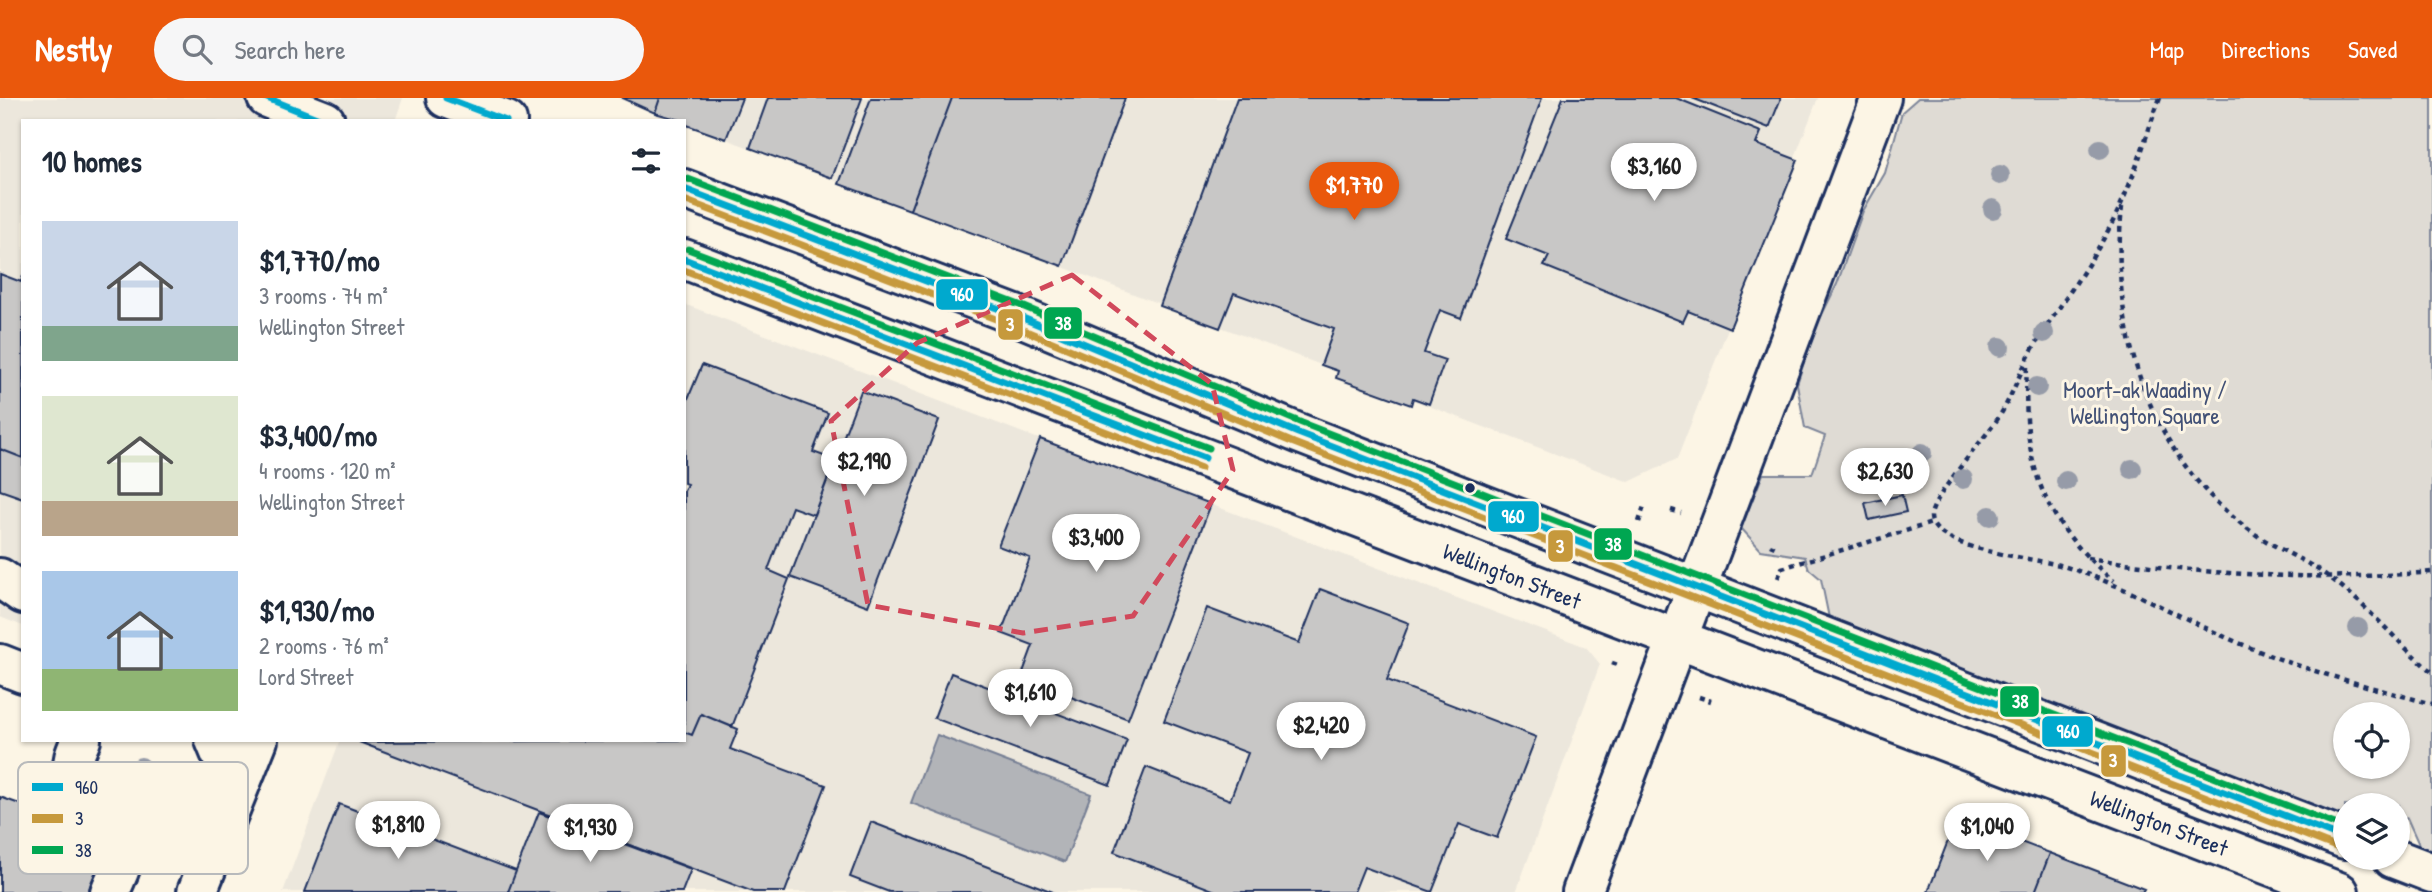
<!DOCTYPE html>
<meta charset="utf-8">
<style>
body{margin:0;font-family:"Patrick Hand",sans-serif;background:#f6f6f7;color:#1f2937;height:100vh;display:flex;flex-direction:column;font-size:26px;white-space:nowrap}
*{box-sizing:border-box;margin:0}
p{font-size:23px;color:#747a83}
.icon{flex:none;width:38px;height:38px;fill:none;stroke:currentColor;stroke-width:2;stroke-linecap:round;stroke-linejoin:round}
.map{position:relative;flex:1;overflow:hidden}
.drawer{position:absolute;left:21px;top:21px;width:665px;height:623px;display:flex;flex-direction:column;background:#fff;border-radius:0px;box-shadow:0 2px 5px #0004}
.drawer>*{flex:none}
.tools{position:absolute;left:2333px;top:604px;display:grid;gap:14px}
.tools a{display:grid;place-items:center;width:77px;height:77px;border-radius:50%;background:#fff;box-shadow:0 2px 5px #0004;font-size:35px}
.price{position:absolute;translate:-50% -60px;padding:0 16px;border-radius:24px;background:#fff;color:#222;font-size:23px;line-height:46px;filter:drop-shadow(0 2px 4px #0008)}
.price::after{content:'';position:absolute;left:50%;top:42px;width:21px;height:16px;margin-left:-10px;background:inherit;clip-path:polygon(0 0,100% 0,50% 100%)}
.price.active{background:#ea580c;color:#fff}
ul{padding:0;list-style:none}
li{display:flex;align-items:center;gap:21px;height:175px;padding:0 21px}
li span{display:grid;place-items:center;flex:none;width:196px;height:140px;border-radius:0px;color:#555}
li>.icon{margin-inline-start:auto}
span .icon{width:84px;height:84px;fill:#fffc;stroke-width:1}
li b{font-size:30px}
h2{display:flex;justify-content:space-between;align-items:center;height:84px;padding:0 21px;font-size:30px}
header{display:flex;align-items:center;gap:42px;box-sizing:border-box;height:98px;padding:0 35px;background:#ea580c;color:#fff}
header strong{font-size:33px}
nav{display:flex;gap:38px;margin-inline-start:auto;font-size:24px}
.search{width:490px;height:63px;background:#f6f6f7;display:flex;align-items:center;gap:18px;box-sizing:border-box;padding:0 24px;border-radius:38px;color:#747a83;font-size:26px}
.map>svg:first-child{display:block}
.built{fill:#ece7dc}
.green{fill:#dfdbd4;stroke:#7d8599;stroke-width:2;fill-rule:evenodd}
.water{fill:#b2b4b8;stroke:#767f94;stroke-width:2}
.building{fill:#c8c7c6;stroke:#1b2f5e;stroke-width:2}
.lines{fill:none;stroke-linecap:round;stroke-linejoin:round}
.minor-casing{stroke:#1b2f5e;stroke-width:44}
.major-casing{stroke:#1b2f5e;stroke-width:44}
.path{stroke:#1b2f5e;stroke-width:4.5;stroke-dasharray:5 5;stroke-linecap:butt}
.minor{stroke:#fcf5e5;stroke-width:38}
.major{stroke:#fcf5e5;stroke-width:38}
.bus-1-casing{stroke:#fcf5e5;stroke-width:12}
.bus-2-casing{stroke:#fcf5e5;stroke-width:12}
.bus-3-casing{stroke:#fcf5e5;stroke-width:12}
.bus-1{stroke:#00a9ce;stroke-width:7}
.bus-2{stroke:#c6993c;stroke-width:7}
.bus-3{stroke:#00a651;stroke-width:7}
.tree{fill:#969ba8}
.marked{fill:none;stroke:#d1495b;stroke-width:5;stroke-dasharray:14 9;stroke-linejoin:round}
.bus-dot{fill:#1b2f5e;stroke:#fcf5e5;stroke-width:2.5}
.labels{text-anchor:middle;stroke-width:6;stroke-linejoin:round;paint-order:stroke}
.park-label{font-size:23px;fill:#425176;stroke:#fcf5e5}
.street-label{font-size:23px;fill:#1b2f5e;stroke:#fcf5e5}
.key{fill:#fcf5e5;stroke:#b8babc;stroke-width:2}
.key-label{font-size:19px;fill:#1b2f5e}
.line-badge{stroke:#fcf5e5;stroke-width:2.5}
.badge-label{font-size:19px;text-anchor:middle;font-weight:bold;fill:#fff}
</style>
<header>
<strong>Nestly</strong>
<div class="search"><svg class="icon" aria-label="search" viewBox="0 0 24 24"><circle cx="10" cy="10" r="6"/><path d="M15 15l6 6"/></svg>Search here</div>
<nav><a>Map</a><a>Directions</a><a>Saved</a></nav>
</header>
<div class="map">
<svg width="2432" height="794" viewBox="0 0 2432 794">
<rect width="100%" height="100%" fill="#fcf5e5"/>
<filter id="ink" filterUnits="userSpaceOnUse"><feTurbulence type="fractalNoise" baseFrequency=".0143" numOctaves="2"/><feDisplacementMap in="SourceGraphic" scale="14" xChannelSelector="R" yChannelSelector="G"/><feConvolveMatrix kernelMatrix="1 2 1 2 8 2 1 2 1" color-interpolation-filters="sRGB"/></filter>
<g filter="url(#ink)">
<path class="built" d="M0,0H403L395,23H23V528L0,519Z
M618,0H1818L1677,361L1629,384Z
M684,206L1586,549L1600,566L1516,794H283L340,642H684Z"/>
<path class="green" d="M1918,0H2432V763L2425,760L2407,720L2398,725V707H2345V731L2301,717L2223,673L2144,658L1829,520L1821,481L1809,471L1805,459L1761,452L1741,430L1763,376H1812L1825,338L1805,330L1797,286L1814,233L1837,186L1863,113L1885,75L1902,14ZM2345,616H2398V668H2345Z"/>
<path class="water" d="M937,637L1091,696L1065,764L911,705Z"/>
<path class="building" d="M622,0H660L655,15Z
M660,0H742L726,41L684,26V23L655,15Z
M768,0H862L832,80L750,50Z
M871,0H952L910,112L839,86Z
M952,0H1125L1062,168L910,112Z
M1237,0H1542L1461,220L1440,212L1424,255L1445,262L1429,306L1413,300L1411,307L1336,280L1338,273L1321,267L1334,231L1234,195L1220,230L1160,208Z
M1563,0H1676L1761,34L1756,46L1798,62L1730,230L1688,213L1683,224L1544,168L1549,158L1506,141Z
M1692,0H1781L1769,30Z
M0,176L21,184L23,178V360L0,351Z
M702,267L828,315L813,354L835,362L814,417L792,409L768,472L789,481L732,629L701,616L692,637L684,634V393L687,386L684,385V310Z
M861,293L939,322L868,508L790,479Z
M1040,341L1211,406L1128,621L1021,580L1033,547L1001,535L1030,460L998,448Z
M0,351L23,360V400L0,392Z
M1902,397L1906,414L1869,422L1865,405Z
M1320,491L1409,525L1387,582L1536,639L1497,740L1459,726L1432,794L1364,769L1354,794H1218L1114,754L1146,669L1230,702L1248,655L1164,623L1207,510L1299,545Z
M951,575L1127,642L1110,687L934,620Z
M701,616L738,631L730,651L826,687L785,794H753L359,644L684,642V634L692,637Z
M0,699L64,722L87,713L110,737L88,794H0Z
M339,706L516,773L508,794H305Z
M539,714L691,771L682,794H508Z
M1957,720L2050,755L2035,794H1928Z
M871,724L1053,794H889L850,779Z
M2050,755L2144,791L2142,794H2035Z"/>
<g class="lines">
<g class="minor-casing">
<path id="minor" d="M0,480L23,496
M0,566L23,575
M81,642C77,651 70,664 75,674C88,701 132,709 125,753C123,767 115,781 110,794
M215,642L236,693"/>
</g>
<g class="major-casing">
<path id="major" d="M267,0L325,23
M446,0L507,23
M684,91L1018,218L1298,335L2345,741
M684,161L2339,794
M2393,760L2432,775
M197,794L258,642
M1582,794L1881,0"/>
</g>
<path class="path" d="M2160,0C2147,34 2137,71 2122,104C2100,155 2066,197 2037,244C2022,267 2014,295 1999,319C1986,339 1932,399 1931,418C1930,452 2037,460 2063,468C2128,488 2187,524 2251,550C2309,574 2371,589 2432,606
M2122,109C2109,229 2148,357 2248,431C2272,449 2302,460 2326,477C2366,505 2395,543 2432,574
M2027,269C2022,363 2040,422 2114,483
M1671,412L1681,415
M1639,424L1645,405
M1770,447L1777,450
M2087,460C2200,476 2318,484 2432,474
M1778,480L1782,470L1932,425
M1612,565L1621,568
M1699,599L1711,603"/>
<use href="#minor" class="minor"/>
<use href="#major" class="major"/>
<g class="bus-1-casing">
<path id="bus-1" d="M267,0L324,23
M446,0L506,23
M684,91L1018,218L1298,335L2345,741
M684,161L1205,360"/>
</g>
<g class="bus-2-casing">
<path id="bus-2" d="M684,102L1014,228L1294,345L2341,751
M684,172L1201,370"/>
</g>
<g class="bus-3-casing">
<path id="bus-3" d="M688,81L1022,208L1302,325L2345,730
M688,151L1209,350"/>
</g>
<use href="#bus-1" class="bus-1"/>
<use href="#bus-2" class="bus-2"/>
<use href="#bus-3" class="bus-3"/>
</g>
<g class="tree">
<circle cx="2100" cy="51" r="10"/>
<circle cx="2000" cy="77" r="10"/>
<circle cx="1993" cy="111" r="10"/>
<circle cx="2044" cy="235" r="10"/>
<circle cx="2000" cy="249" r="10"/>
<circle cx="2037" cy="289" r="10"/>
<circle cx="1922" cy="355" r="10"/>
<circle cx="2132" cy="371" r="10"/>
<circle cx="1963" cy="381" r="10"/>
<circle cx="2066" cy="383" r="10"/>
<circle cx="1990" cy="418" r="10"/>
<circle cx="2358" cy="530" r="10"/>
<circle cx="141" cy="669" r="10"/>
</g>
</g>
<path class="marked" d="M1072,177L1212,286L1233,372L1133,518L1023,535L868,507L831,323L917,245Z"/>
<circle class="bus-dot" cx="1470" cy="390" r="6"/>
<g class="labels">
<g class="park-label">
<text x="2145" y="300">Moort-ak Waadiny /<tspan x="2145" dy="26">Wellington Square</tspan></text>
</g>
<g class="street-label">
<text transform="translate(1512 478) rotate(21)" y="8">Wellington Street</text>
<text transform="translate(2159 725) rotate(21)" y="8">Wellington Street</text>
</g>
</g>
<rect x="18" y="664" width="230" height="112" rx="10" class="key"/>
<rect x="32" y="685" width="31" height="8" fill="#00a9ce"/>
<rect x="32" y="716" width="31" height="9" fill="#c6993c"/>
<rect x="32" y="748" width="31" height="8" fill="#00a651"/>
<g class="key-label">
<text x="75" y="696">960</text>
<text x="75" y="727">3</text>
<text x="75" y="759">38</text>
</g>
<g class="line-badge">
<rect x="935" y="180" width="54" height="33" rx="7" fill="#00a9ce"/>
<rect x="1043" y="208" width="40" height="34" rx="7" fill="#00a651"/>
<rect x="997" y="210" width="27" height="33" rx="7" fill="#c6993c"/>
<rect x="1487" y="402" width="53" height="33" rx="7" fill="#00a9ce"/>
<rect x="1593" y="429" width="40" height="34" rx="7" fill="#00a651"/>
<rect x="1547" y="431" width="27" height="34" rx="7" fill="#c6993c"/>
<rect x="1999" y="587" width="41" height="33" rx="7" fill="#00a651"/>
<rect x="2041" y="617" width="53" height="33" rx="7" fill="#00a9ce"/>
<rect x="2100" y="646" width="27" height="34" rx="7" fill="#c6993c"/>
</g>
<g class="badge-label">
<text x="962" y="203">960</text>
<text x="1063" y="232">38</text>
<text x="1010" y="233">3</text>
<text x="1513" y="425">960</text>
<text x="1613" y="453">38</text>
<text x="1560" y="455">3</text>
<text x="2020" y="610">38</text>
<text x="2068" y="640">960</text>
<text x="2113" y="669">3</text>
</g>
</svg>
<div class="tools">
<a><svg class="icon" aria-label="locate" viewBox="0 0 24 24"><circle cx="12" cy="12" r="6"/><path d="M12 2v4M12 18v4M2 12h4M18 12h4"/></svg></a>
<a><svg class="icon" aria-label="layers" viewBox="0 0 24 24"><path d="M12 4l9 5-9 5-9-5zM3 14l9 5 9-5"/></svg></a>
</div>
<b class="price" style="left:1654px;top:105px">$3,160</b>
<b class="price active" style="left:1354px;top:124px">$1,770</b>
<b class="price" style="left:864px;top:400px">$2,190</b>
<b class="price" style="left:1885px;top:410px">$2,630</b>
<b class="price" style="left:1096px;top:476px">$3,400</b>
<b class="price" style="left:1030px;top:631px">$1,610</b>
<b class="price" style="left:1321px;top:664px">$2,420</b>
<b class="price" style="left:398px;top:763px">$1,810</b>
<b class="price" style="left:1987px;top:765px">$1,040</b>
<b class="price" style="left:590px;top:766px">$1,930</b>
<section class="drawer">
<h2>10 homes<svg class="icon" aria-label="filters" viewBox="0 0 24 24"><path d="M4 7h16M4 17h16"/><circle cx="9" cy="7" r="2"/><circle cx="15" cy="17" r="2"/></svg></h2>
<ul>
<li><span style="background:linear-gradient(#c9d6e8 75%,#7fa58c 0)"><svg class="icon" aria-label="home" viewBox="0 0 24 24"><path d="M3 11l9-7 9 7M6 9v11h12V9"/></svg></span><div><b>$1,770/mo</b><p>3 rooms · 74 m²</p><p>Wellington Street</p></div></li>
<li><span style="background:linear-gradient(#dfe7d0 75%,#b9a48a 0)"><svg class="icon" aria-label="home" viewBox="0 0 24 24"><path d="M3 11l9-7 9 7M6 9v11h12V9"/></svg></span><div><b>$3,400/mo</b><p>4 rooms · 120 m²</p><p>Wellington Street</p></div></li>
<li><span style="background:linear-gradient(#a9c7e8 70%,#8fb573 0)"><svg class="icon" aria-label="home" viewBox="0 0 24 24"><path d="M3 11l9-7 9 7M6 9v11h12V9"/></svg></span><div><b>$1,930/mo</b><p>2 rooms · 76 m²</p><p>Lord Street</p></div></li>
</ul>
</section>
</div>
